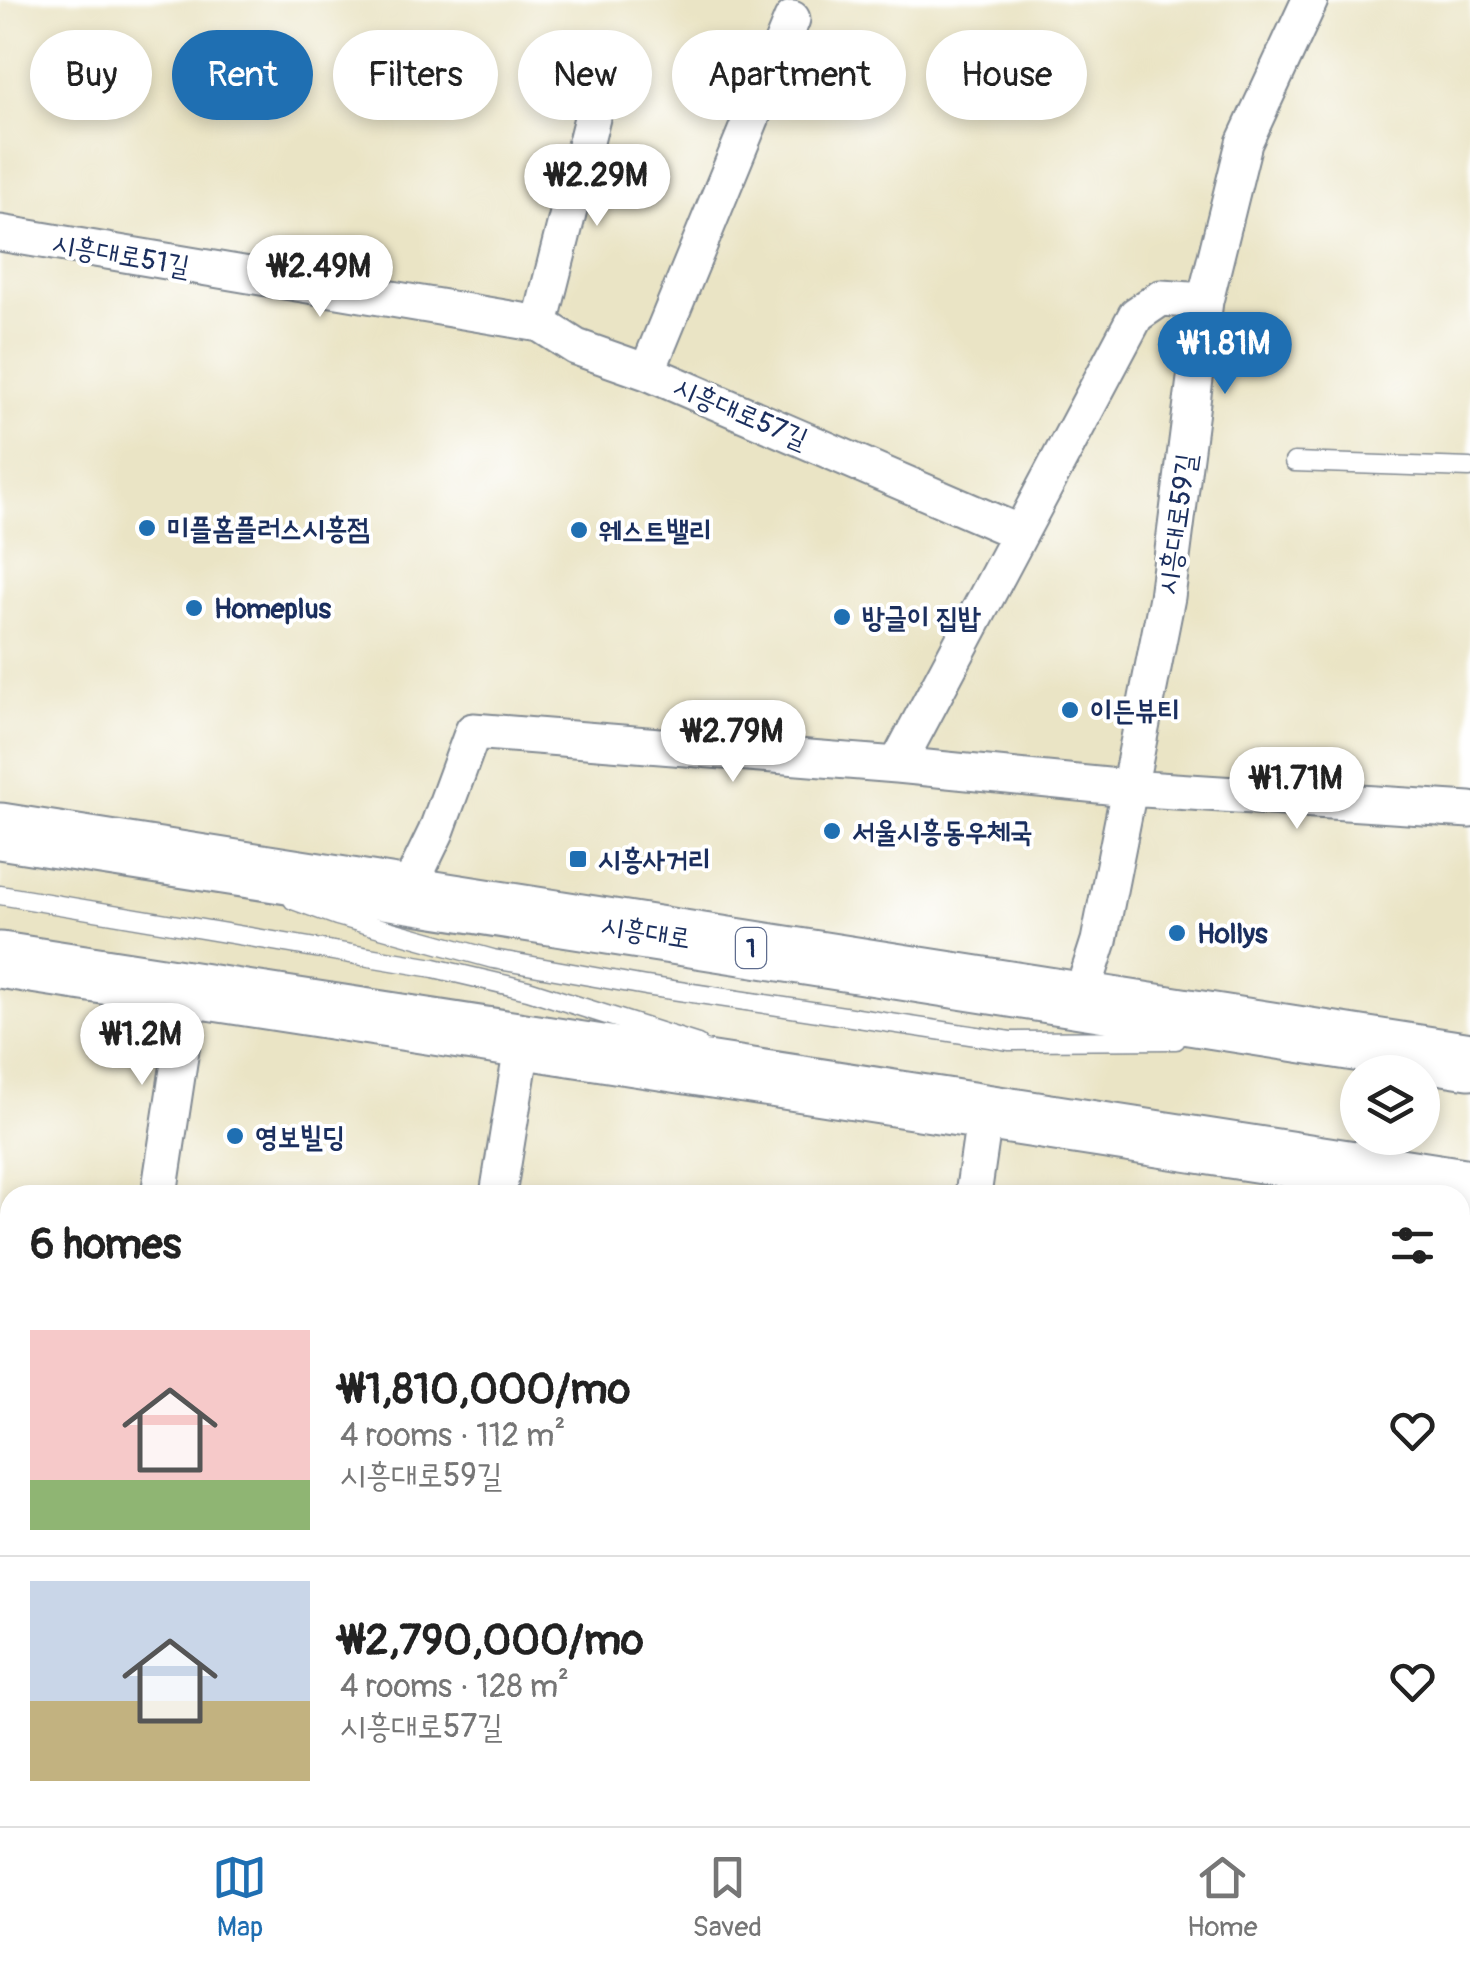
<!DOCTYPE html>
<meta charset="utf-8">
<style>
body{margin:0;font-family:Pangolin,"Poor Story",sans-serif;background:#f2f2f2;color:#222;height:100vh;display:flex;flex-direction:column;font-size:38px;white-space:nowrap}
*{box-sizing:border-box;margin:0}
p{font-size:32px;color:#767676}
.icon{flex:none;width:55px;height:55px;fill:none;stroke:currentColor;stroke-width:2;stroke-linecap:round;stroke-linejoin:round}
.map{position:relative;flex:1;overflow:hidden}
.panel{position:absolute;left:0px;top:1185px;width:1470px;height:642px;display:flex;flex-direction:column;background:#fff;border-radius:30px 30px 0 0;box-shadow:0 5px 15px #0003}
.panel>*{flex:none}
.top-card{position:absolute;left:30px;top:30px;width:1410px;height:90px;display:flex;gap:20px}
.fabs{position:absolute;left:1340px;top:1055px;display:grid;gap:20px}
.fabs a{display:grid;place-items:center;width:100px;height:100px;border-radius:50%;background:#fff;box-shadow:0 5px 15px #0003;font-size:50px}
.price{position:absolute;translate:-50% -85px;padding:0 22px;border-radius:35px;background:#fff;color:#222;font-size:32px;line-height:65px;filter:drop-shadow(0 2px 5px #0008)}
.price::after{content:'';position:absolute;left:50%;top:60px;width:30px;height:22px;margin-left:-15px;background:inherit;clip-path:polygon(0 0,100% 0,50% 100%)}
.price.on{background:#1f6fb2;color:#fff}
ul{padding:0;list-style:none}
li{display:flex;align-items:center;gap:30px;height:250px;padding:0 30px}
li+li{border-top:2px solid #e0e0e0}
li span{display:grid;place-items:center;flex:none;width:280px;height:200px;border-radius:0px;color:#555}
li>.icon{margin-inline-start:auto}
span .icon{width:120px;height:120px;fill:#fffc;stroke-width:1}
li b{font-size:42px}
h2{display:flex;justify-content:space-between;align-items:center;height:120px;padding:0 30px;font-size:42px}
.chip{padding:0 35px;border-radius:45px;background:#fff;box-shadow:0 5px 15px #0003;font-size:35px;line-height:90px}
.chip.on{background:#1f6fb2;color:#fff}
.menu{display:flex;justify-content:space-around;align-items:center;height:140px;border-top:2px solid #e0e0e0;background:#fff;font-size:28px;color:#767676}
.menu a{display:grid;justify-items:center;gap:5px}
.menu .on{color:#1f6fb2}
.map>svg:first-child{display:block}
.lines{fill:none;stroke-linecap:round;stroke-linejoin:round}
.service-casing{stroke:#828a92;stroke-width:21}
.pedestrian-casing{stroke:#828a92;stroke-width:29}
.minor-casing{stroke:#828a92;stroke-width:39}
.secondary-casing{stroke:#828a92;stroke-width:54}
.primary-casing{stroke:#828a92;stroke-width:59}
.service{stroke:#fff;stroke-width:18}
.pedestrian{stroke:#fff;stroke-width:25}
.minor{stroke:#fff;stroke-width:35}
.secondary{stroke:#fff;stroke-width:50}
.primary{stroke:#fff;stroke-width:55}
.poi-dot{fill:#1f6fb2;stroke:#fff;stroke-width:4}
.labels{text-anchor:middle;stroke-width:8;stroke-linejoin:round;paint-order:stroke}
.shield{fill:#fff;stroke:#5f6d8e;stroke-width:2.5}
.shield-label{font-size:25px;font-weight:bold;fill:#1b2f5e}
.street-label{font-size:28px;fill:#1b2f5e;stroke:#fff}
.poi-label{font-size:28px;font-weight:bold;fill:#1b2f5e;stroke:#fff;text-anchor:start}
</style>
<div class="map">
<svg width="1470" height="1826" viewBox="0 0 1470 1826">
<rect width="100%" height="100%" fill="#fff"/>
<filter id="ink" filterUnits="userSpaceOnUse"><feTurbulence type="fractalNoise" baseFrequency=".01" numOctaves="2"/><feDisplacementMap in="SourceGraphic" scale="20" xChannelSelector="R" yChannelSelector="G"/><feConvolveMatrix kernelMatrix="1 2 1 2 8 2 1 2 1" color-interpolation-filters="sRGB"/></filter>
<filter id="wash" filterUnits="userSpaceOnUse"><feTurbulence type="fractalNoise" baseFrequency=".0048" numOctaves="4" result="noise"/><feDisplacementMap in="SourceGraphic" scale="40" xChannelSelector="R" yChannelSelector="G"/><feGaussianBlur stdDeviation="2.25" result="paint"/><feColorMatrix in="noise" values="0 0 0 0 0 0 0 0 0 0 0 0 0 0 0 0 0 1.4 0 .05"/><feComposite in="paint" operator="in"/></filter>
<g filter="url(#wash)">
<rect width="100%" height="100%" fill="#eae4c5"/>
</g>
<g filter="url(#ink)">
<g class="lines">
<g class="service-casing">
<path id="service" d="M1294,462L1470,468
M0,895L434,968L528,990L698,1044
M293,900L337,916L493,959L646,986L1010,1041L1176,1040
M1046,1826L1051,1818"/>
</g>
<g class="pedestrian-casing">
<path id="pedestrian" d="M757,1826L761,1818"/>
</g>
<g class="minor-casing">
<path id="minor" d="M0,233L540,324L576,347L647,372L1020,533
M540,324L592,118
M647,372L792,19
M897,765L1136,315L1161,298L1205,301
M406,894L436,832L473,731L897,765L1128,788L1470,810
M1080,1000L1099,941L1167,597L1205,301L1244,143L1310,0
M159,1195L190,990
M498,1195L523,1041
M973,1195L985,1112
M0,1335L10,1337
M1460,1561L1470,1563
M0,1595L10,1596
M1395,1818L1400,1826
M65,1826L67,1818
M339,1826L343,1818
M527,1826L531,1818"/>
</g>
<g class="secondary-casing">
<path id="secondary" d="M1460,1740L1470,1729
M1321,1826L1338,1818"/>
</g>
<g class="primary-casing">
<path id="primary" d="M0,831L1470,1061
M0,960L1470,1187"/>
</g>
<use href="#service" class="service"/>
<use href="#pedestrian" class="pedestrian"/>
<use href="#minor" class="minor"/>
<use href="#secondary" class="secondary"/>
<use href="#primary" class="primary"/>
</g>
</g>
<g class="poi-dot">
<circle cx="147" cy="528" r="10"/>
<circle cx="579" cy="530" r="10"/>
<circle cx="194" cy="608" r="10"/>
<circle cx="842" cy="617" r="10"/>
<circle cx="1070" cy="710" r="10"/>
<circle cx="832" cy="831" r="10"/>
<rect x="568" y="849" width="20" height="20" rx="5"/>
<circle cx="1177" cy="933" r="10"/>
<circle cx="235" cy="1136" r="10"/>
</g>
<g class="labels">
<rect class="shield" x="736" y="928" width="30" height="40" rx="8"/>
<g class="shield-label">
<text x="751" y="957">1</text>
</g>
<g class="street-label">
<text transform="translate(121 254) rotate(10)" y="10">시흥대로51길</text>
<text transform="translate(741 412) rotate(23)" y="10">시흥대로57길</text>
<text transform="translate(1176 524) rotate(-82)" y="10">시흥대로59길</text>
<text transform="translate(646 931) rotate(9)" y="10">시흥대로</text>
</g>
<g class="poi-label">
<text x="167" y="538">미플홈플러스시흥점</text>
<text x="599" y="540">웨스트밸리</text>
<text x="214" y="618">Homeplus</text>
<text x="862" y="627">방글이 집밥</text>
<text x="1090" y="720">이든뷰티</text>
<text x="852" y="841">서울시흥동우체국</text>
<text x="598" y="869">시흥사거리</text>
<text x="1197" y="943">Hollys</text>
<text x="255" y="1146">영보빌딩</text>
</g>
</g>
</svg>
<div class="fabs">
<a><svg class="icon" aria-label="layers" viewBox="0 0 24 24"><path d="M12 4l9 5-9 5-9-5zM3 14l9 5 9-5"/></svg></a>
</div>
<b class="price" style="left:597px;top:229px">₩2.29M</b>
<b class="price" style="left:320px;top:320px">₩2.49M</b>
<b class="price on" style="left:1225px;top:397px">₩1.81M</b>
<b class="price" style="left:733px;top:785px">₩2.79M</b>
<b class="price" style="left:1297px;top:832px">₩1.71M</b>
<b class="price" style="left:142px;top:1088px">₩1.2M</b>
<div class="top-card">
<a class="chip">Buy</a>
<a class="chip on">Rent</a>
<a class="chip">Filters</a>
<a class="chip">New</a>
<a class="chip">Apartment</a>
<a class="chip">House</a>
</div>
<section class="panel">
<h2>6 homes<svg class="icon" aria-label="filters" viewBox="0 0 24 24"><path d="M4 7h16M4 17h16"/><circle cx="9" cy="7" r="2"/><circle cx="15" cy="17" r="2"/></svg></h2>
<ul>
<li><span style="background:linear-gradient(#f6c9c9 75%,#8fb573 0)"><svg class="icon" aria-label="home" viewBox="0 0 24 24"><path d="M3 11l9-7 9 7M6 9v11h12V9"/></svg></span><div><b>₩1,810,000/mo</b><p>4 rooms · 112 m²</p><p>시흥대로59길</p></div><svg class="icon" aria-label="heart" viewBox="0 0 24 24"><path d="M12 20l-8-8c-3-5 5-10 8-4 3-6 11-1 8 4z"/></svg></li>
<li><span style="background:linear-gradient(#c9d6e8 60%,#c2b280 0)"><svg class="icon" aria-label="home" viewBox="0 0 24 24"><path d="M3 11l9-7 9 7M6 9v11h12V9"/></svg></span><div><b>₩2,790,000/mo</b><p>4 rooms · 128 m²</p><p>시흥대로57길</p></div><svg class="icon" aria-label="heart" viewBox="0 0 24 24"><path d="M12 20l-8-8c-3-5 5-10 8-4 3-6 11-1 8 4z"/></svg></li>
</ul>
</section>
</div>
<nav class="menu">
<a class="on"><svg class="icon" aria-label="map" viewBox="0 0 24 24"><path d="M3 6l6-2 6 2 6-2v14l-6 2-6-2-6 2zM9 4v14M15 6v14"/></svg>Map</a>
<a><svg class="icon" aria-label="saved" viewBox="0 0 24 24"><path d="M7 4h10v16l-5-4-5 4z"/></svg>Saved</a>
<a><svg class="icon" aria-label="home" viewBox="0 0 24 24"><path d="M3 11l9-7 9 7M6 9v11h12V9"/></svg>Home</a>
</nav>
